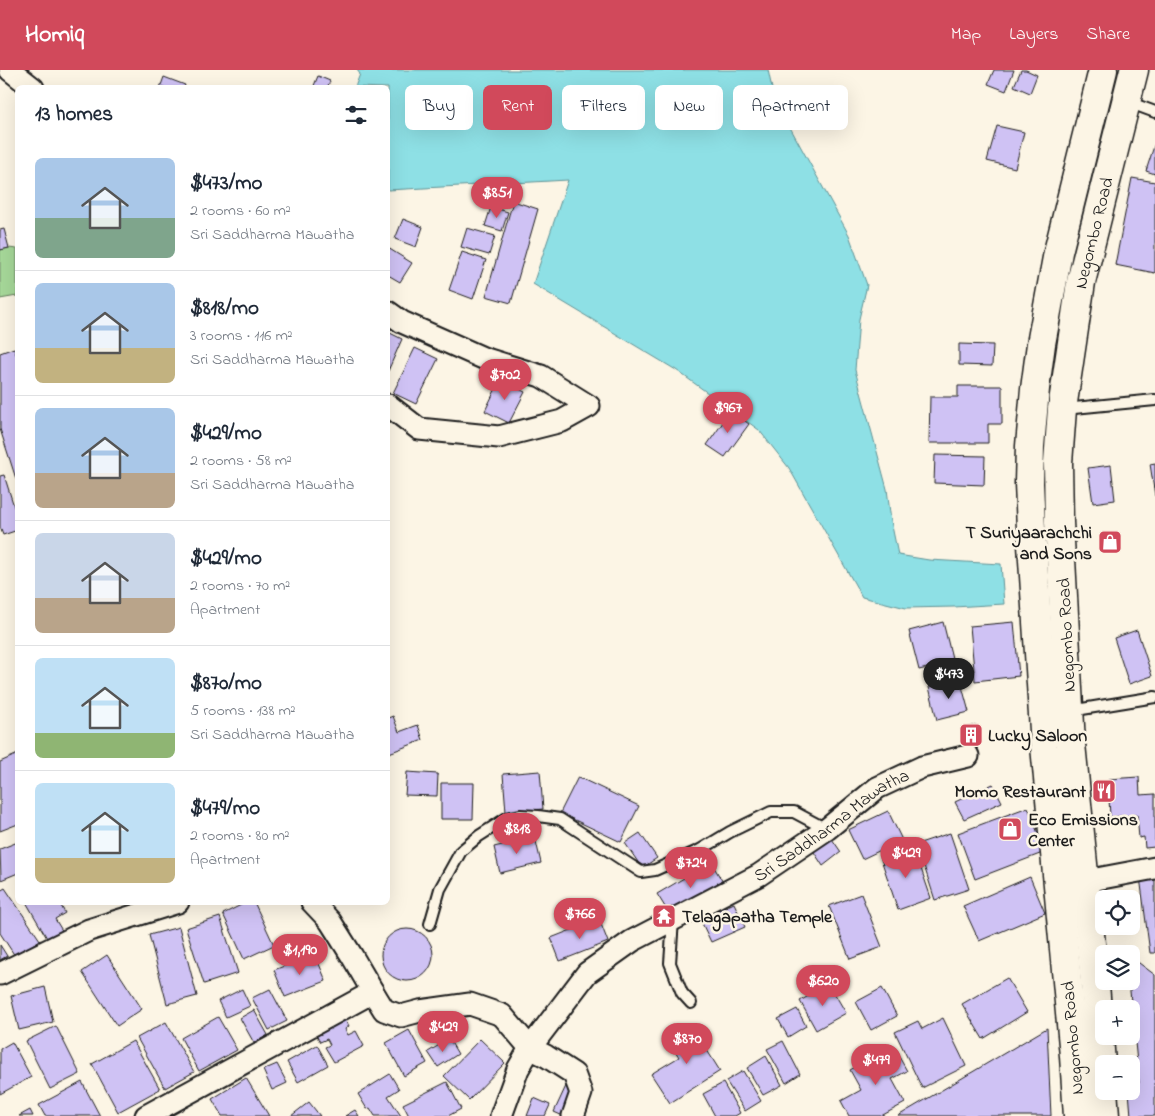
<!DOCTYPE html>
<meta charset="utf-8">
<style>
body{margin:0;font-family:"Indie Flower",sans-serif;background:#f2f2f3;color:#1f2937;height:100vh;display:flex;flex-direction:column;font-size:19px;white-space:nowrap}
*{box-sizing:border-box;margin:0}
p{font-size:16px;color:#747a83}
.icon{flex:none;width:28px;height:28px;fill:none;stroke:currentColor;stroke-width:2;stroke-linecap:round;stroke-linejoin:round}
.map{position:relative;flex:1;overflow:hidden}
.details{position:absolute;left:15px;top:15px;width:375px;height:820px;display:flex;flex-direction:column;background:#fff;border-radius:8px;box-shadow:0 5px 20px #0002}
.details>*{flex:none}
.hud{position:absolute;left:405px;top:15px;width:475px;height:45px;display:flex;gap:10px}
.controls{position:absolute;left:1095px;top:820px;display:grid;gap:10px}
.controls a{display:grid;place-items:center;width:45px;height:45px;border-radius:8px;background:#fff;box-shadow:0 5px 20px #0002;font-size:25px}
.price{position:absolute;translate:-50% -42px;padding:0 11px;border-radius:18px;background:#d1495b;color:#fff;font-size:16px;line-height:32px;filter:drop-shadow(0 1px 2px #0008)}
.price::after{content:'';position:absolute;left:50%;top:30px;width:15px;height:11px;margin-left:-8px;background:inherit;clip-path:polygon(0 0,100% 0,50% 100%)}
.price.selected{background:#222;color:#fff}
ul{padding:0;list-style:none}
li{display:flex;align-items:center;gap:15px;height:125px;padding:0 20px}
li+li{border-top:1px solid #e0e1e3}
li span{display:grid;place-items:center;flex:none;width:140px;height:100px;border-radius:8px;color:#555}
li>.icon{margin-inline-start:auto}
span .icon{width:60px;height:60px;fill:#fffc;stroke-width:1}
li b{font-size:21px}
h2{display:flex;justify-content:space-between;align-items:center;height:60px;padding:0 20px;font-size:21px}
.tag{padding:0 18px;border-radius:8px;background:#fff;box-shadow:0 5px 20px #0002;font-size:18px;line-height:45px}
.tag.selected{background:#d1495b;color:#fff}
header{display:flex;align-items:center;gap:30px;box-sizing:border-box;height:70px;padding:0 25px;background:#d1495b;color:#fff}
header strong{font-size:24px}
nav{display:flex;gap:28px;margin-inline-start:auto;font-size:18px}
.map>svg:first-child{display:block}
.green{fill:#a6d899;stroke:#617a5a}
.water{fill:#8ee0e5;stroke:#609295}
.building{fill:#cfc2f4;stroke:#1c1c1c}
.lines{fill:none;stroke-linecap:round;stroke-linejoin:round}
.lane-casing{stroke:#1c1c1c;stroke-width:14}
.street-casing{stroke:#1c1c1c;stroke-width:25}
.highway-casing{stroke:#1c1c1c;stroke-width:31}
.lane{stroke:#fcf5e5;stroke-width:10}
.street{stroke:#fcf5e5;stroke-width:21}
.highway{stroke:#fcf5e5;stroke-width:28}
.labels{text-anchor:middle;stroke-width:5;stroke-linejoin:round;paint-order:stroke}
.street-label{font-size:18px;fill:#1c1c1c;stroke:#fcf5e5}
.poi-label{font-size:18px;font-weight:bold;fill:#1c1c1c;stroke:#fcf5e5;text-anchor:start}
</style>
<header>
<strong>Homiq</strong>
<nav><a>Map</a><a>Layers</a><a>Share</a></nav>
</header>
<div class="map">
<svg width="1155" height="1046" viewBox="0 0 1155 1046">
<rect width="100%" height="100%" fill="#fcf5e5"/>
<filter id="ink" filterUnits="userSpaceOnUse"><feTurbulence type="fractalNoise" baseFrequency=".02" numOctaves="2"/><feDisplacementMap in="SourceGraphic" scale="10" xChannelSelector="R" yChannelSelector="G"/><feConvolveMatrix kernelMatrix="1 2 1 2 8 2 1 2 1" color-interpolation-filters="sRGB"/></filter>
<g filter="url(#ink)">
<path class="green" d="M9,178L17,179V226L0,229V180Z"/>
<path class="water" d="M357,0H768L774,28L849,165L867,215L859,249L855,300L887,419L891,451L898,485L929,490L1001,494L1004,534L954,537L906,538L862,527L789,398L759,360L676,300L533,214L568,110L388,120V18L355,17L360,4Z"/>
<path class="building" d="M994,0H1014L1006,21L988,14Z
M1021,0H1026L1037,5L1030,23L1014,16Z
M318,6L330,11L327,18H313Z
M164,7L185,15L184,18H160Z
M997,56L1024,62L1015,98L987,91Z
M1155,73V104L1146,101Z
M1132,108L1155,112V203L1115,195Z
M513,131L538,139L511,233L486,226Z
M491,137L508,142L502,161L485,156Z
M403,149L423,157L416,177L395,169Z
M467,158L495,166L489,185L461,177Z
M4,159L9,178L0,180V160Z
M388,178L412,193L400,212L388,205Z
M462,182L486,190L473,229L449,220Z
M388,262L402,269L388,301Z
M959,274L993,275L992,296L959,295Z
M14,278L18,290V415L0,359V283Z
M415,278L438,289L416,334L393,323Z
M500,310L525,322L509,353L485,341Z
M958,316H1002V354H988V373H929L930,327H958Z
M731,341L749,354L725,387L707,375Z
M935,385L985,386L984,415L934,413Z
M1155,393V426L1150,394Z
M1111,395L1115,430L1093,433L1088,398Z
M4,405L18,449V460L3,465L0,457V406Z
M943,552L953,592L919,600L909,561Z
M1014,552L1019,606L975,611L970,556Z
M1137,560L1152,606L1129,614L1114,568Z
M960,609L969,642L937,650L929,617Z
M393,646L399,662L418,655L423,670L389,683L388,678V648Z
M976,655L981,671L965,676L961,659Z
M18,684V754L0,761V692Z
M540,701L543,739L506,742L503,704Z
M407,702L438,704L437,726L405,725Z
M578,707L639,736L621,772L560,743Z
M1139,707L1140,725L1155,724V777L1145,778L1144,767L1139,768L1137,745L1110,747L1108,709Z
M441,713H474L473,749H441Z
M993,714L1002,732L964,749L955,732Z
M1028,737L1045,782L975,809L958,763Z
M888,741L902,770L862,789L848,760Z
M640,763L657,788L642,798L625,773Z
M950,763L969,819L935,830L917,774Z
M830,766L841,782L823,796L812,779Z
M535,767L541,793L500,803L494,777Z
M18,772V803L1,810L0,779Z
M914,778L931,828L898,840L881,789Z
M711,792L724,814L670,845L657,824Z
M1155,805V883H1150L1140,807Z
M1030,807L1045,843L979,871L963,836Z
M5,818L40,870L15,886L0,863V821Z
M861,824L882,877L850,889L829,836Z
M26,832H59L65,843L55,849L66,867L51,875Z
M247,832H254L274,875L244,889L223,844Z
M734,833L745,857L711,872L700,849Z
M220,847L238,903L204,914L186,858Z
M599,849L608,872L560,891L551,868Z
M179,857L197,926L167,934L149,865Z
M381 885a26 26 0 1 1 52 0a26 26 0 1 1-52 0Z
M0,875L7,886L0,890Z
M315,884L326,911L285,927L274,900Z
M107,885L142,939L117,956L82,902Z
M1131,887L1155,905V1046H1131L1129,1021H1131V1013H1139L1129,911H1131Z
M1007,908L1027,942L983,969L962,934Z
M829,914L846,943L816,960L800,931Z
M45,917L53,952L19,960L11,926Z
M882,918L897,946L871,960L856,932Z
M242,919L250,936L226,947L218,931Z
M270,919L287,951L269,960L252,928Z
M797,939L806,956L788,967L778,949Z
M254,940L268,965L254,973L240,948Z
M341,941L349,956L345,959L348,965L356,961L364,976L334,992L325,977L330,975L327,969L320,972L312,958Z
M218,947L237,980L199,1001L181,968Z
M943,948L966,996L922,1018L895,962L918,951L922,959Z
M166,952L194,1002L165,1018L137,968Z
M699,955L711,973L705,977L720,1001L670,1033L651,1004L679,987L670,973Z
M56,956L80,1004L50,1019L26,971Z
M1047,958L1051,1046H898Z
M409,960L427,993L404,1006L386,973Z
M449,969L458,984L438,997L428,982Z
M480,969L505,993L469,1030L444,1006Z
M133,971L160,1019L118,1042L92,994Z
M783,971L800,1004L786,1013L767,979Z
M12,972L31,1007L0,1024V979Z
M317,975L328,995L298,1012L287,992Z
M893,976L907,1001L892,1009L905,1033L881,1046H849L841,1031L861,1020L850,1000Z
M766,986L782,1015L763,1025L747,998Z
M277,994L287,1013L272,1020L263,1000Z
M743,1001L761,1031L745,1041L726,1011Z
M390,1004L399,1019L388,1026L401,1046H375L370,1038L367,1039L358,1024Z
M246,1008L269,1046H222L212,1029Z
M82,1012L100,1046H45L39,1035Z
M447,1012L461,1039L448,1046H409L403,1034Z
M723,1013L740,1043L735,1046H715L703,1024Z
M566,1016L577,1022L563,1046L554,1042Z
M534,1028L550,1035L545,1046H527Z
M309,1032L320,1046H291Z
M30,1040L33,1046H19Z
M355,1040L359,1046H345Z"/>
<g class="lines">
<g class="lane-casing">
<path id="lane" d="M1128,32L1155,42
M1064,339L1155,330
M1070,641L1155,627
M673,850L670,893L682,923L691,933
M430,854L440,819L461,781L479,766L507,748L520,745L538,746L560,749L641,802L655,800L700,780L730,762L771,742H794L826,759"/>
</g>
<g class="street-casing">
<g id="street">
<path d="M10,0L33,18"/>
<path d="M388,242L402,252L483,288L541,306L589,336L562,351L499,367L419,359L388,335"/>
<path d="M1086,811L1155,798"/>
<path d="M312,832L330,851L352,886L373,922"/>
<path d="M0,904L89,860L178,832"/>
<path d="M146,1046L373,922L384,940L401,946L420,941L470,934L502,945L530,978L546,986L574,1004L581,1023L573,1046"/>
<path id="s1" d="M501,1046L518,999L530,978L587,903L632,871L759,805L827,759L877,718L922,697L968,686"/>
</g>
</g>
<g class="highway-casing">
<g id="highway">
<path d="M1078,1046L1074,986L1045,676L1031,459L1029,413L1030,376L1035,319L1041,274L1058,182L1103,0"/>
<path id="s2" d="M1105,1046L1095,914L1071,674L1059,452L1058,393L1062,339L1081,212L1134,0"/>
</g>
</g>
<use href="#lane" class="lane"/>
<use href="#street" class="street"/>
<use href="#highway" class="highway"/>
</g>
</g>
<defs>
<g id="shop-square" transform="scale(1.25)"><rect x="-9" y="-9" width="18" height="18" rx="4" fill="#d1495b" stroke="#fcf5e5"/><path d="M-5-2.5h2.3a2.7 3.5 0 0 1 5.4 0H5L5.5 6h-11ZM-1.5-2.5h3a1.5 2.3 0 0 0-3 0Z" fill="#fff"/></g>
<g id="building-square" transform="scale(1.25)"><rect x="-9" y="-9" width="18" height="18" rx="4" fill="#d1495b" stroke="#fcf5e5"/><path d="M-4-6H4V6H1V3H-1V6H-4ZM-2.5-4.3h1.7v1.8h-1.7ZM.8-4.3h1.7v1.8H.8ZM-2.5-1h1.7V.8h-1.7ZM.8-1h1.7V.8H.8Z" fill="#fff"/></g>
<g id="restaurant-square" transform="scale(1.25)"><rect x="-9" y="-9" width="18" height="18" rx="4" fill="#d1495b" stroke="#fcf5e5"/><path d="M-5-6h1v4h1v-4h1v4h1v-4h1v5L-1.5 .5V6h-2V.5L-5-1ZM5-6V6H3V1.5H1.5Q1.5-4 5-6Z" fill="#fff"/></g>
<g id="temple-square" transform="scale(1.25)"><rect x="-9" y="-9" width="18" height="18" rx="4" fill="#d1495b" stroke="#fcf5e5"/><path d="M0-6L5-2H3V0L6.5 2.5H4V6H1.5V3h-3V6H-4V2.5H-6.5L-3 0V-2H-5Z" fill="#fff"/></g>
</defs>
<g fill-rule="evenodd">
<use href="#shop-square" x="1110" y="472"/>
<use href="#building-square" x="971" y="665"/>
<use href="#restaurant-square" x="1104" y="721"/>
<use href="#shop-square" x="1010" y="759"/>
<use href="#temple-square" x="664" y="846"/>
</g>
<g class="labels">
<g class="street-label">
<text dy="6" stroke="none"><textPath href="#s2" startOffset="888">Negombo Road</textPath></text>
<text transform="translate(1066 565) rotate(-93)" y="6">Negombo Road</text>
<text dy="6" stroke="none"><textPath href="#s1" startOffset="455">Sri Saddharma Mawatha</textPath></text>
<text transform="translate(1072 968) rotate(-95)" y="6">Negombo Road</text>
</g>
<g class="poi-label">
<text x="1092" y="468" text-anchor="end">T Suriyaarachchi<tspan x="1092" dy="21">and Sons</tspan></text>
<text x="988" y="671">Lucky Saloon</text>
<text x="1086" y="727" text-anchor="end">Momo Restaurant</text>
<text x="1028" y="755">Eco Emissions<tspan x="1028" dy="21">Center</tspan></text>
<text x="682" y="852">Telagapatha Temple</text>
</g>
</g>
</svg>
<div class="controls">
<a><svg class="icon" aria-label="locate" viewBox="0 0 24 24"><circle cx="12" cy="12" r="6"/><path d="M12 2v4M12 18v4M2 12h4M18 12h4"/></svg></a>
<a><svg class="icon" aria-label="layers" viewBox="0 0 24 24"><path d="M12 4l9 5-9 5-9-5zM3 14l9 5 9-5"/></svg></a>
<a>+</a>
<a>−</a>
</div>
<b class="price" style="left:497px;top:149px">$851</b>
<b class="price" style="left:505px;top:331px">$702</b>
<b class="price" style="left:728px;top:364px">$967</b>
<b class="price selected" style="left:949px;top:630px">$473</b>
<b class="price" style="left:517px;top:785px">$818</b>
<b class="price" style="left:906px;top:809px">$429</b>
<b class="price" style="left:691px;top:819px">$724</b>
<b class="price" style="left:580px;top:870px">$766</b>
<b class="price" style="left:300px;top:906px">$1,190</b>
<b class="price" style="left:823px;top:937px">$620</b>
<b class="price" style="left:443px;top:983px">$429</b>
<b class="price" style="left:687px;top:995px">$870</b>
<b class="price" style="left:876px;top:1016px">$479</b>
<div class="hud">
<a class="tag">Buy</a>
<a class="tag selected">Rent</a>
<a class="tag">Filters</a>
<a class="tag">New</a>
<a class="tag">Apartment</a>
</div>
<section class="details">
<h2>13 homes<svg class="icon" aria-label="filters" viewBox="0 0 24 24"><path d="M4 7h16M4 17h16"/><circle cx="9" cy="7" r="2"/><circle cx="15" cy="17" r="2"/></svg></h2>
<ul>
<li><span style="background:linear-gradient(#a9c7e8 60%,#7fa58c 0)"><svg class="icon" aria-label="home" viewBox="0 0 24 24"><path d="M3 11l9-7 9 7M6 9v11h12V9"/></svg></span><div><b>$473/mo</b><p>2 rooms · 60 m²</p><p>Sri Saddharma Mawatha</p></div></li>
<li><span style="background:linear-gradient(#a9c7e8 65%,#c2b280 0)"><svg class="icon" aria-label="home" viewBox="0 0 24 24"><path d="M3 11l9-7 9 7M6 9v11h12V9"/></svg></span><div><b>$818/mo</b><p>3 rooms · 116 m²</p><p>Sri Saddharma Mawatha</p></div></li>
<li><span style="background:linear-gradient(#a9c7e8 65%,#b9a48a 0)"><svg class="icon" aria-label="home" viewBox="0 0 24 24"><path d="M3 11l9-7 9 7M6 9v11h12V9"/></svg></span><div><b>$429/mo</b><p>2 rooms · 58 m²</p><p>Sri Saddharma Mawatha</p></div></li>
<li><span style="background:linear-gradient(#c9d6e8 65%,#b9a48a 0)"><svg class="icon" aria-label="home" viewBox="0 0 24 24"><path d="M3 11l9-7 9 7M6 9v11h12V9"/></svg></span><div><b>$429/mo</b><p>2 rooms · 70 m²</p><p>Apartment</p></div></li>
<li><span style="background:linear-gradient(#bfe0f5 75%,#8fb573 0)"><svg class="icon" aria-label="home" viewBox="0 0 24 24"><path d="M3 11l9-7 9 7M6 9v11h12V9"/></svg></span><div><b>$870/mo</b><p>5 rooms · 138 m²</p><p>Sri Saddharma Mawatha</p></div></li>
<li><span style="background:linear-gradient(#bfe0f5 75%,#c2b280 0)"><svg class="icon" aria-label="home" viewBox="0 0 24 24"><path d="M3 11l9-7 9 7M6 9v11h12V9"/></svg></span><div><b>$479/mo</b><p>2 rooms · 80 m²</p><p>Apartment</p></div></li>
</ul>
</section>
</div>
